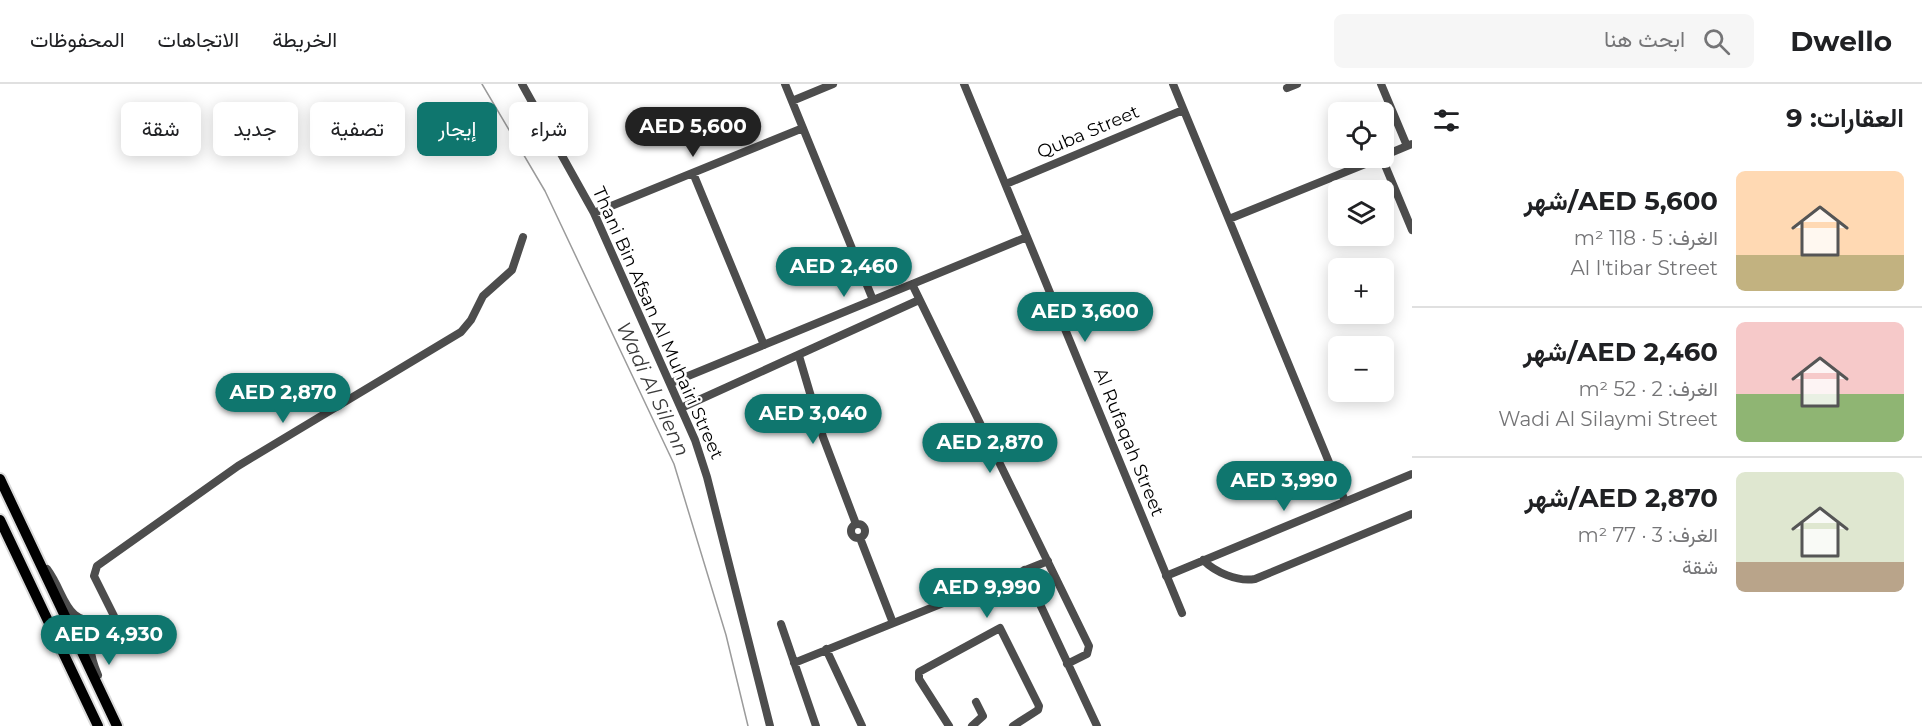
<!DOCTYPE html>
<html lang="ar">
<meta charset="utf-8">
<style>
body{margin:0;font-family:Montserrat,Vazirmatn,sans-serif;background:#f6f6f6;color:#202124;direction:rtl;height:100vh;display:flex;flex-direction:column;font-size:22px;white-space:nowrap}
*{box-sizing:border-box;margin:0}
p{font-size:20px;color:#757577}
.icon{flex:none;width:33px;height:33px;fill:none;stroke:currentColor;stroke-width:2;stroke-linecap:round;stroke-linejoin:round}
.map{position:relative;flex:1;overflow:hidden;direction:ltr}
.side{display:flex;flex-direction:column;background:#fff;width:510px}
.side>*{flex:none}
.top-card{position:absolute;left:18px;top:18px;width:570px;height:54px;direction:rtl;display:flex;gap:12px}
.tools{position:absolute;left:1328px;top:18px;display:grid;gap:12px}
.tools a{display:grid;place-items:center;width:66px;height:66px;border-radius:9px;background:#fff;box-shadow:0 3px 15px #0003;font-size:30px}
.price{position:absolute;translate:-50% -51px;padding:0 14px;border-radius:21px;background:#0f766e;color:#fff;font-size:20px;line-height:39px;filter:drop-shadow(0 2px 3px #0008)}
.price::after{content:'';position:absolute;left:50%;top:36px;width:18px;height:14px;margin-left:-9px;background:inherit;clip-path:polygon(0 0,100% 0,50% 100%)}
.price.active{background:#222;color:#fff}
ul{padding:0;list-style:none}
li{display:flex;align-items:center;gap:18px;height:150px;padding:0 18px}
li+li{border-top:2px solid #e0e0e0}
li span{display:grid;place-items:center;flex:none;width:168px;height:120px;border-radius:9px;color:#555}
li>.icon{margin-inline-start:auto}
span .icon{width:72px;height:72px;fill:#fffc;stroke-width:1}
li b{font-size:26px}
h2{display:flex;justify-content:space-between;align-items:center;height:72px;padding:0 18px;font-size:26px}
.tag{padding:0 21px;border-radius:9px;background:#fff;box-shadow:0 3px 15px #0003;font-size:21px;line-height:54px}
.tag.active{background:#0f766e;color:#fff}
header{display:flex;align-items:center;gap:36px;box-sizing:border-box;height:84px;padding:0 30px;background:#fff;border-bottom:2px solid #e0e0e0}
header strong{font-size:28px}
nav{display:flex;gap:33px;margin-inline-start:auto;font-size:21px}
.search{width:420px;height:54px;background:#f6f6f6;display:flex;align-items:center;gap:15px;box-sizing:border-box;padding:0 21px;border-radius:9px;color:#757577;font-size:22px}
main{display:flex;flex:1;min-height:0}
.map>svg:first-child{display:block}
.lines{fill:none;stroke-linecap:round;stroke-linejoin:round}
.stream{stroke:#9b9b9b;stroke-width:1.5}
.major-casing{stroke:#dbdbdb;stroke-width:14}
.minor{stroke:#4d4d4d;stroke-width:8}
.major{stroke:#000;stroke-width:10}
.labels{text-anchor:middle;stroke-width:5;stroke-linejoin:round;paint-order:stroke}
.street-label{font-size:18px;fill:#000;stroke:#fff}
.water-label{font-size:20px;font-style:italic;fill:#3c3c3c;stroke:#fff}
</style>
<header>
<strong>Dwello</strong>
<div class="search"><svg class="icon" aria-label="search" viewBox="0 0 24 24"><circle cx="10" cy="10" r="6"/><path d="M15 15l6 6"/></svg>ابحث هنا</div>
<nav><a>الخريطة</a><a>الاتجاهات</a><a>المحفوظات</a></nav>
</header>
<main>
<section class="side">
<h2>العقارات: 9<svg class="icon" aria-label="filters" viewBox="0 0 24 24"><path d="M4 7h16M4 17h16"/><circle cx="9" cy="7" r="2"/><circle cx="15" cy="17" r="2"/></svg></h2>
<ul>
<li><span style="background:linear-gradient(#ffd9b3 70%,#c2b280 0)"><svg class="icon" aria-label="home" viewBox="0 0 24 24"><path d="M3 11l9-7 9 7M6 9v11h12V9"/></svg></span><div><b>AED 5,600/شهر</b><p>الغرف: 5 · 118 m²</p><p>Al I'tibar Street</p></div></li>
<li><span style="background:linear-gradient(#f6c9c9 60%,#8fb573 0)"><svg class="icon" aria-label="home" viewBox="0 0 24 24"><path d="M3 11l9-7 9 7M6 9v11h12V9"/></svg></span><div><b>AED 2,460/شهر</b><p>الغرف: 2 · 52 m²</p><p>Wadi Al Silaymi Street</p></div></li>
<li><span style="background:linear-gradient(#dfe7d0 75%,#b9a48a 0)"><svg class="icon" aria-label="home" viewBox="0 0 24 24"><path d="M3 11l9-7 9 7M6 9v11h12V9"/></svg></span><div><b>AED 2,870/شهر</b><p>الغرف: 3 · 77 m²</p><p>شقة</p></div></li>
</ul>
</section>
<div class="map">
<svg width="1412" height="642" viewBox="0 0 1412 642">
<rect width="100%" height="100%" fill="#fff"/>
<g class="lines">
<path class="stream" d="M482,0L545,107L674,380L726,551L748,642"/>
<g class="major-casing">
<path id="major" d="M0,395L117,642
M0,436L98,642"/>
</g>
<path class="minor" d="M522,0L594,129L695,356L707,393L770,642
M785,0L873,216
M964,0L1182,529
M1173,0L1345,417
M1381,0L1407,62
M1287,4L1297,0
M792,17L833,0
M1383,72L1412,60
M1382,74L1412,146
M693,89L764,261
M1006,100L1183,26
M594,129L803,44
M1229,135L1380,74
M912,200L1089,562L1087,570L1067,580
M799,272L823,353L856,440
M671,299L1027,153
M681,324L919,216
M851 447a7 7 0 1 1 14 0a7 7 0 1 1-14 0Z
M860,454L893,539
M1203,476C1215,488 1237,498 1255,495L1412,430
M47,485C67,512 63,541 105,538
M1024,486L1097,642
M1166,492L1412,390
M781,540L816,642
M826,565L862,642
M794,579L1048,477
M98,591C86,563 87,550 114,532L94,492L97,482L238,382L461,248L471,236L483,212L512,186L523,153
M949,642L919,595V588L1000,544L1039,622L1038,626L1013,642
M972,642L983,632L976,618"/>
<use href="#major" class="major"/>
</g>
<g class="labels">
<g class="street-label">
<text transform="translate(1088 48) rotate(-23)" y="6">Quba Street</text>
<text transform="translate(658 239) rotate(66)" y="6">Thani Bin Afsan Al Muhairi Street</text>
<text transform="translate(1129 358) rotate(68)" y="6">Al Rufaqah Street</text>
</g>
<g class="water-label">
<text transform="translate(653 305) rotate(65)" y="7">Wadi Al Silenn</text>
</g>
</g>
</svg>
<div class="tools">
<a><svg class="icon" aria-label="locate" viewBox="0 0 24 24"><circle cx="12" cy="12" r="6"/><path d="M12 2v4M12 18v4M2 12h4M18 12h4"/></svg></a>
<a><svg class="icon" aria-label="layers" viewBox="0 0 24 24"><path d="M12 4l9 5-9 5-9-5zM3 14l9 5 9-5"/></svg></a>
<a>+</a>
<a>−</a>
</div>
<b class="price active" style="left:693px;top:74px">AED 5,600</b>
<b class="price" style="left:844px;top:214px">AED 2,460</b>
<b class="price" style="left:1085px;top:259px">AED 3,600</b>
<b class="price" style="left:283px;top:340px">AED 2,870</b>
<b class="price" style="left:813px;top:361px">AED 3,040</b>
<b class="price" style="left:990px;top:390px">AED 2,870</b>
<b class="price" style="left:1284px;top:428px">AED 3,990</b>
<b class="price" style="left:987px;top:535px">AED 9,990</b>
<b class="price" style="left:109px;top:582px">AED 4,930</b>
<div class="top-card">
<a class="tag">شراء</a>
<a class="tag active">إيجار</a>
<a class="tag">تصفية</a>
<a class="tag">جديد</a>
<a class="tag">شقة</a>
</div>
</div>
</main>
